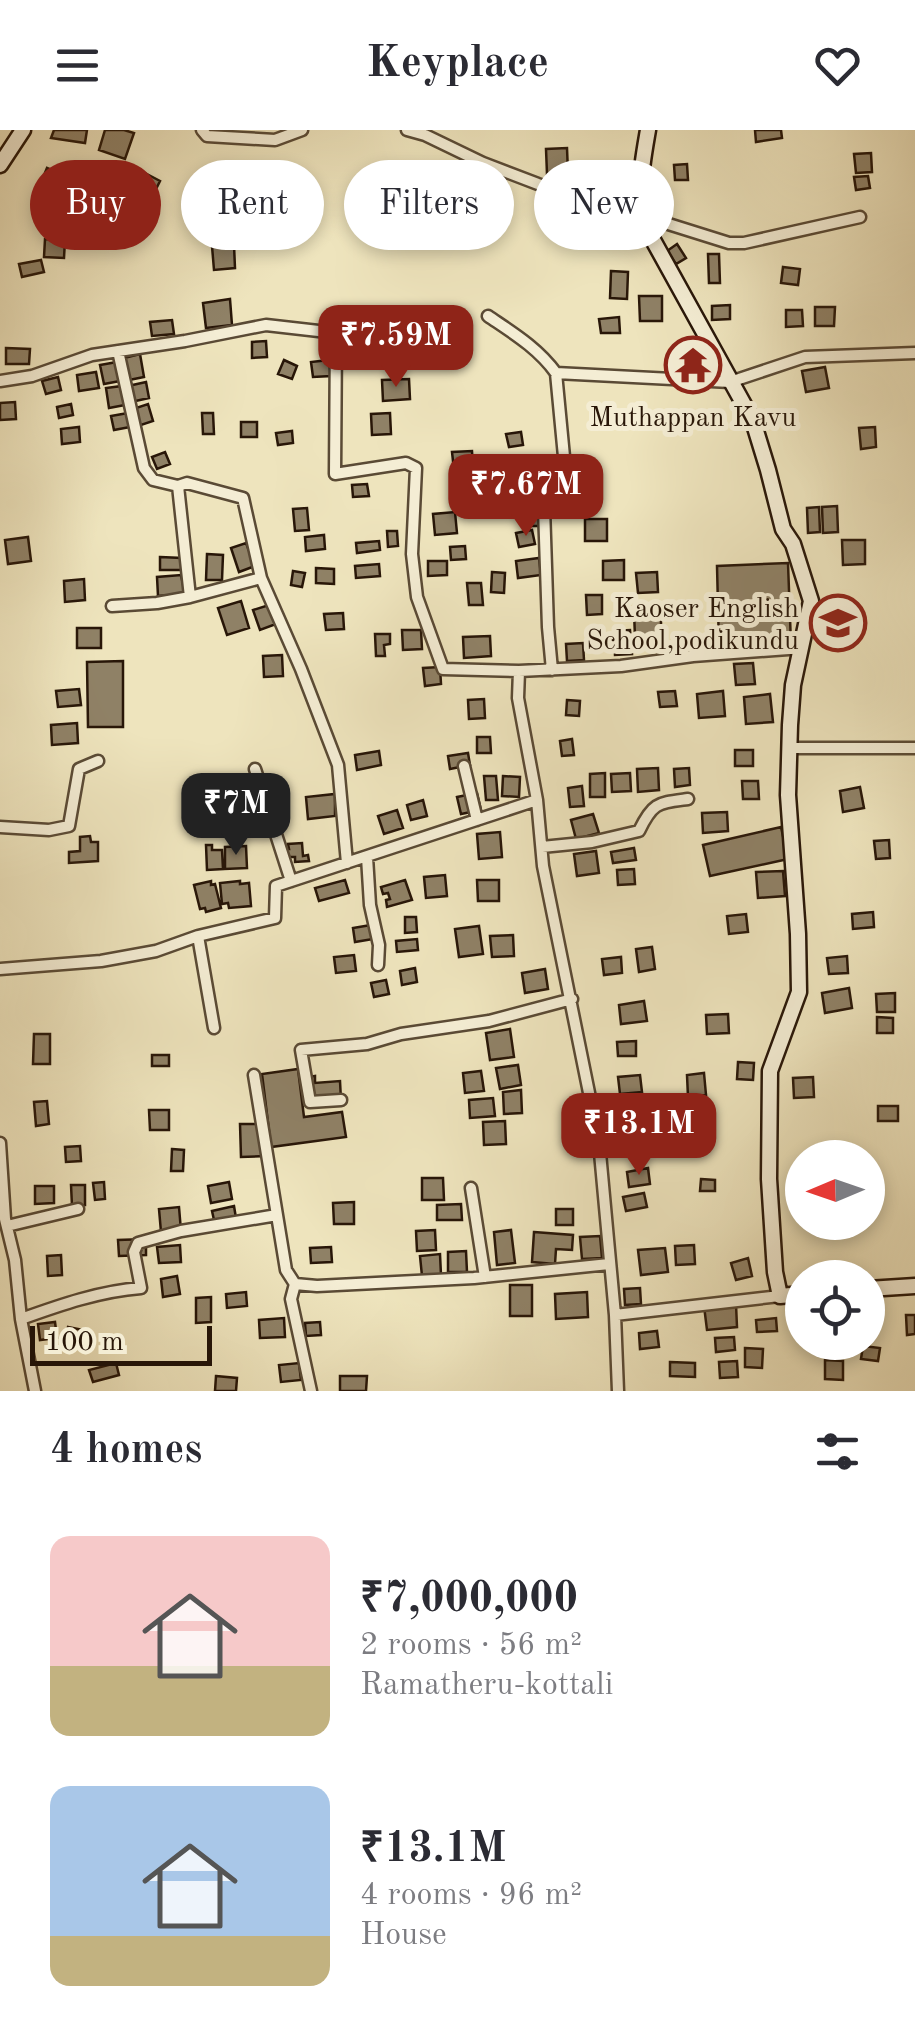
<!DOCTYPE html>
<meta charset="utf-8">
<style>
body{margin:0;font-family:"Old Standard TT",serif;background:#f2f2f3;color:#2b2b33;height:100vh;display:flex;flex-direction:column;font-size:38px;white-space:nowrap}
*{box-sizing:border-box;margin:0}
p{font-size:32px;color:#7c7c81}
.icon{flex:none;width:55px;height:55px;fill:none;stroke:currentColor;stroke-width:2;stroke-linecap:round;stroke-linejoin:round}
.map{position:relative;height:1261px;overflow:hidden}
.side{display:flex;flex-direction:column;background:#fff;flex:1}
.side>*{flex:none}
.hud{position:absolute;left:30px;top:30px;width:855px;height:90px;display:flex;gap:20px}
.needle{width:65px;rotate:268deg}
.tools{position:absolute;left:785px;top:1010px;display:grid;gap:20px}
.tools a{display:grid;place-items:center;width:100px;height:100px;border-radius:50%;background:#fff;box-shadow:0 5px 15px #0003;font-size:50px}
.scale{position:absolute;left:30px;bottom:25px;width:182px;box-sizing:border-box;padding-left:10px;border:5px solid #281608;border-top:0;font-size:28px;line-height:35px;white-space:nowrap;color:#281608;-webkit-text-stroke:8px #f4edd4;paint-order:stroke}
.price{position:absolute;translate:-50% -85px;padding:0 22px;border-radius:20px;background:#8f2418;color:#fff;font-size:32px;line-height:65px;filter:drop-shadow(0 2px 5px #0008)}
.price::after{content:'';position:absolute;left:50%;top:60px;width:30px;height:22px;margin-left:-15px;background:inherit;clip-path:polygon(0 0,100% 0,50% 100%)}
.price.selected{background:#222;color:#fff}
ul{padding:0;list-style:none}
li{display:flex;align-items:center;gap:30px;height:250px;padding:0 50px}
li span{display:grid;place-items:center;flex:none;width:280px;height:200px;border-radius:20px;color:#555}
li>.icon{margin-inline-start:auto}
span .icon{width:120px;height:120px;fill:#fffc;stroke-width:1}
li b{font-size:42px}
h2{display:flex;justify-content:space-between;align-items:center;height:120px;padding:0 50px;font-size:42px}
.tag{padding:0 35px;border-radius:45px;background:#fff;box-shadow:0 5px 15px #0003;font-size:35px;line-height:90px}
.tag.selected{background:#8f2418;color:#fff}
header{display:flex;justify-content:space-between;align-items:center;height:130px;padding:0 50px;background:#fff;font-size:45px;font-weight:700}
.map>svg:first-child{display:block}
.building{fill:#8f8166;stroke:#281608;stroke-width:2.5}
.lines{fill:none;stroke-linecap:round;stroke-linejoin:round}
.street-casing{stroke:#5a4a35;stroke-width:15}
.secondary-casing{stroke:#281608;stroke-width:19}
.street{stroke:#f4edd4;stroke-width:10}
.secondary{stroke:#f4edd4;stroke-width:14}
.labels{text-anchor:middle;stroke-width:10;stroke-linejoin:round;paint-order:stroke}
.poi-label{font-size:28px;fill:#281608;stroke:#f4edd4}
</style>
<header><svg class="icon" aria-label="menu" viewBox="0 0 24 24"><path d="M4 6h16M4 12h16M4 18h16"/></svg>Keyplace<svg class="icon" aria-label="heart" viewBox="0 0 24 24"><path d="M12 20l-8-8c-3-5 5-10 8-4 3-6 11-1 8 4z"/></svg></header>
<div class="map">
<svg width="915" height="1261" viewBox="0 0 915 1261">
<rect width="100%" height="100%" fill="#eee4bd"/>
<filter id="stains"><feTurbulence type="fractalNoise" baseFrequency=".002" numOctaves="4"/><feColorMatrix values="0 0 0 0 .2 0 0 0 0 .09 0 0 0 0 .02 0 0 0 .5 -.17"/></filter>
<radialGradient id="worn" r=".72"><stop offset=".6" stop-color="#630" stop-opacity="0"/><stop offset="1" stop-color="#630" stop-opacity=".3"/></radialGradient>
<path class="building" d="M54,0H87L85,13L51,8Z
M105,0H124L134,3L125,29L99,20Z
M755,0H781L782,8L756,12Z
M567,18L568,43L547,44L546,19Z
M871,23L872,42L856,43L854,24Z
M687,34L688,50H675L674,35Z
M47,38L78,51L69,75L37,62Z
M143,42L160,51L151,69L133,60Z
M621,46L622,59L606,60L605,47Z
M868,46L870,58L856,60L854,47Z
M587,79H602V102H587Z
M45,109L65,110L64,128L44,127Z
M677,114L686,128L676,134L667,121Z
M234,115L235,138L214,140L212,116Z
M708,124H719L720,153H709Z
M41,130L44,142L22,147L19,134Z
M783,137L800,139L798,155L781,153Z
M611,141L628,142L627,169L610,168Z
M639,166H662V191H640Z
M230,169L232,195L206,198L203,173Z
M730,175V189L712,190V176Z
M815,177H835L834,196H815Z
M786,180H802L803,196L786,197Z
M619,187L620,203H601L599,189Z
M172,190L174,204L152,206L150,192Z
M393,208L394,225L370,226L369,209Z
M266,211L267,227L252,228V212Z
M6,218L30,219L29,234H6Z
M140,224L144,247L129,250L124,228Z
M706,225L711,239L699,241L697,226Z
M284,230L297,236L292,249L278,244Z
M329,230L331,246L313,247L311,232Z
M117,232L120,251L104,254L100,235Z
M825,237L829,258L806,262L802,241Z
M96,242L99,258L79,261L77,245Z
M58,247L61,260L46,264L42,251Z
M409,249L410,269L383,271L382,250Z
M146,252L149,268L131,272L128,256Z
M122,256L125,275L109,278L106,258Z
M15,272L16,289L0,290V273Z
M71,274L73,285L59,288L57,277Z
M148,274L153,291L138,296L133,279Z
M128,283L130,297L114,300L111,286Z
M202,283H213L214,304H203Z
M390,283L391,304L372,305L371,284Z
M241,292H257V307H241Z
M79,297L80,312L62,314L61,299Z
M875,297L876,317L861,319L859,298Z
M292,301L293,313L278,315L276,303Z
M521,302L523,315L509,317L506,304Z
M472,321L473,338L454,340L452,322Z
M165,322L170,334L157,339L152,327Z
M534,326L536,346L508,350L505,330Z
M476,338H497L498,365L477,366Z
M367,354L369,366L353,367L352,355Z
M837,376L838,402L823,403L822,377Z
M819,377L820,402L808,403L807,378Z
M307,378L309,400L295,401L293,379Z
M525,380H541V396H525Z
M455,382L457,403L435,405L433,384Z
M585,389H607V411H585Z
M532,400L535,414L519,417L516,403Z
M387,401H397L398,416L388,417Z
M324,405L325,419L306,421L305,407Z
M28,407L31,431L8,434L5,410Z
M842,410H865V434L843,435Z
M379,411L380,420L357,423L356,413Z
M246,413L255,436L239,442L231,418Z
M465,416L466,429L451,430L450,417Z
M207,424L223,425L222,450H206Z
M160,427L182,428L181,440H160Z
M539,428L541,445L518,448L516,431Z
M624,430V450H603V431Z
M428,431H447V445L428,446Z
M788,433L791,515L719,517L717,436Z
M379,434L380,446L356,448L355,436Z
M316,438L334,439V454L316,453Z
M293,441L305,443L302,457L291,455Z
M492,442L505,443L504,463L491,462Z
M657,442L658,462L638,463L636,443Z
M181,445L185,464L158,466L157,447Z
M84,449L85,470L65,472L64,451Z
M467,453H481L483,475H469Z
M586,465H602V484L587,485Z
M241,471L249,498L227,505L218,478Z
M269,475L276,494L260,500L253,480Z
M661,481V509H652V516H645L644,507H635L634,482Z
M343,483L344,499L326,500L324,484Z
M77,498H101V518H77Z
M402,500H421L422,519L403,520Z
M630,500L632,524L615,525L614,501Z
M375,504H390V514L384,515L385,526H376Z
M490,506L491,526L464,528L463,507Z
M583,513L584,530L567,531L566,514Z
M282,525L283,546L264,547L263,526Z
M123,531V597H88L87,532Z
M753,533L755,554L736,555L734,534Z
M440,537L441,554L425,556L423,538Z
M79,559L81,575L58,577L56,561Z
M675,561L677,576L660,577L658,562Z
M723,561L725,586L699,588L697,564Z
M770,564L773,592L746,594L744,567Z
M484,569L485,588L469,589L468,570Z
M567,570L580,571L579,586L566,585Z
M77,593L78,613L52,615L51,595Z
M477,607H490L491,623H477Z
M572,609L574,625L562,626L560,611Z
M735,620H753V636H735Z
M379,621L381,635L357,640L355,625Z
M468,623L470,635L450,639L448,626Z
M658,638L659,660L638,662L637,639Z
M689,638L690,655L675,657L674,639Z
M605,643V667H590V644Z
M630,643L631,661L612,662L611,644Z
M484,646H496L498,670H486Z
M503,646L520,647L519,667L502,666Z
M742,651H758L759,669H743Z
M582,656L584,676L570,677L568,658Z
M860,657L864,678L843,682L840,661Z
M477,663L481,680L461,684L457,667Z
M335,664V686L308,689L306,667Z
M423,670L427,686L411,690L407,675Z
M397,680L403,698L384,704L378,686Z
M727,682L728,701L703,703L702,683Z
M593,684L599,703L576,709L571,690Z
M781,697L788,729L710,746L703,715Z
M500,702L502,727L479,729L477,704Z
M90,706L91,712H98V731L69,733V722L80,721V707Z
M889,710L890,728L876,729L874,711Z
M302,713L303,726L308,725L309,731L295,732V727H287L286,719H289L288,714Z
M206,715H212V720H222L223,739L207,740Z
M246,716L247,738L225,739V717Z
M634,718L636,730L613,733L611,722Z
M596,721L599,743L577,746L574,724Z
M634,739L635,754L618,755L617,740Z
M783,741L785,766L758,768L756,742Z
M445,745L447,766L426,768L424,747Z
M345,750L349,763L319,771L315,758Z
M405,750L412,770L387,777L386,770L390,769L388,763L383,764L381,757Z
M477,750H499V771H478Z
M211,751V755L215,754L221,778L206,782L205,778L200,779L194,755Z
M240,751V754L249,753L251,776L229,778L228,773L222,774L220,753Z
M873,782L874,797L853,799L852,784Z
M746,784L748,802L729,804L727,786Z
M405,787H416L417,802L405,803Z
M371,795L373,809L355,812L353,798Z
M479,796L483,824L459,827L455,799Z
M513,805L514,826L492,827L490,806Z
M417,809L418,820L397,822L396,811Z
M652,817L655,839L639,842L636,819Z
M354,825L356,841L336,843L334,827Z
M847,826L848,843L829,844L827,828Z
M621,827L622,843L604,845L602,829Z
M415,838L417,852L402,855L400,841Z
M545,839L548,859L525,863L522,843Z
M386,850L389,864L374,867L371,853Z
M849,858L852,878L825,883L822,863Z
M895,863V882H877L876,864Z
M644,871L647,891L621,894L619,875Z
M728,884L729,903L707,904L706,885Z
M877,887L893,888V903H877Z
M510,899L514,927L490,930L486,903Z
M34,904H50V934H33Z
M636,911V926H618L617,912Z
M152,925H169V936H152Z
M738,932L754,933L753,950L737,949Z
M518,935L521,955L500,959L496,938Z
M298,939L304,987L342,982L346,1007L271,1017L262,944Z
M481,941L484,961L465,963L463,943Z
M704,943L706,965L688,967L687,945Z
M640,945L642,962L620,964L618,947Z
M315,946V953L340,951L341,970L310,972L308,947Z
M813,947L814,967L794,968L793,948Z
M521,960L522,983L504,984L503,962Z
M493,968L495,986L470,988L469,970Z
M47,971L49,994L36,996L34,972Z
M878,976H898V991H878Z
M149,980H169V1000H150Z
M692,989H707V1012H692Z
M505,991L506,1014L484,1015L483,992Z
M240,994H260L266,1026L241,1027Z
M80,1016L81,1031L66,1032L65,1017Z
M172,1019L184,1020L183,1041H171Z
M648,1038L650,1054L629,1057L627,1042Z
M422,1048H443L444,1070H422Z
M701,1049L715,1050V1061H700Z
M104,1052L105,1069L95,1070L93,1053Z
M229,1052L232,1069L211,1073L208,1056Z
M71,1055H85V1075L72,1076Z
M35,1056H54V1073L35,1074Z
M644,1063L647,1077L626,1081L623,1067Z
M354,1072V1094H334L333,1073Z
M461,1074L462,1090H437V1075Z
M234,1076L237,1094L216,1099L212,1081Z
M179,1077L181,1101L161,1102L159,1079Z
M556,1079H573V1095H556Z
M435,1100L436,1120L417,1121L416,1101Z
M511,1100L515,1133L497,1135L494,1102Z
M534,1102L573,1105L572,1120L556,1119L555,1134L532,1132Z
M600,1106L602,1128L582,1129L580,1107Z
M146,1109V1125L119,1126L118,1110Z
M180,1115L181,1132L159,1133L157,1117Z
M694,1115L695,1134L676,1135L675,1116Z
M331,1117L332,1132L311,1133L310,1118Z
M665,1118L668,1142L641,1145L638,1120Z
M466,1121L467,1142H448V1122Z
M440,1124L441,1145L422,1146L420,1126Z
M61,1125L62,1145L48,1146L47,1126Z
M748,1128L752,1146L736,1150L731,1133Z
M177,1146L180,1164L163,1167L161,1149Z
M510,1155H532V1186H510Z
M640,1158L641,1174L625,1175L624,1159Z
M246,1162L247,1176L227,1178L226,1164Z
M587,1162L588,1187L556,1189L555,1164Z
M211,1167V1192L196,1193V1168Z
M736,1174L737,1197L707,1200L704,1176Z
M906,1185H915V1204L907,1205Z
M284,1188L285,1207L260,1208L259,1190Z
M776,1188L777,1201L757,1202L756,1190Z
M55,1192L57,1208L40,1210L38,1194Z
M320,1192L321,1205L306,1206L305,1193Z
M68,1197L88,1201L85,1218L64,1214Z
M657,1201L659,1217L640,1219L639,1203Z
M734,1207L735,1220L716,1222L715,1208Z
M863,1216L880,1218L878,1231L861,1229Z
M745,1218L763,1219L762,1238L745,1237Z
M825,1230L843,1231V1250L825,1249Z
M737,1231L738,1247L720,1248L719,1232Z
M670,1232L695,1233V1247L670,1246Z
M116,1233L119,1245L93,1252L89,1240Z
M299,1233L301,1250L281,1252L279,1235Z
M216,1246L237,1248L236,1261H215Z
M340,1246H367L366,1261H340Z"/>
<g class="lines">
<g class="street-casing">
<path id="street" d="M202,0L207,6L275,10L302,0
M407,0L425,5L483,33L538,54L614,79L640,82L662,92L729,113H744L860,87
M488,186C513,203 538,218 556,243L565,337L543,348L548,497L552,540
M118,221L144,338L153,350L178,356L190,467L261,448L301,539L338,635L347,733
M556,243L730,252L805,227L915,223
M0,251L32,246L92,225L185,211L266,195L336,203L335,344L406,333L416,338L412,424L417,467L443,539L519,541
M178,356L187,353L243,368L261,448
M112,476L157,473L190,467
M789,618H915
M464,636L477,690
M255,639L291,751
M0,697L49,700L69,696L79,639L98,631
M542,717L592,712L639,701C653,672 658,673 688,669
M367,727L370,775L379,815L378,835
M0,839L101,831L156,821L198,806
M214,898L198,806L275,788L276,756L537,670
M254,945L286,1140L295,1154L317,1156L474,1148L609,1134
M341,970L310,972L301,920L367,914L401,904L489,891L572,869
M0,1013L5,1089L15,1130L21,1189L35,1261
M471,1058L485,1147
M7,1096L78,1079
M295,1154L291,1169L311,1261
M615,1185L780,1166
M21,1189C60,1175 100,1161 141,1158L134,1122L138,1113L181,1101L277,1085
M618,1261L615,1185L599,1012L543,736L537,670L518,568L519,541L621,536L693,526L802,518"/>
</g>
<g class="secondary-casing">
<path id="secondary" d="M648,0C642,35 635,68 648,101L753,291L768,340L783,399L793,414L811,471L793,555L790,595L788,665L798,804L799,862L770,941L769,1049L775,1142L780,1166L802,1164
M0,35L23,0
M868,1159L915,1156"/>
</g>
<use href="#street" class="street"/>
<use href="#secondary" class="secondary"/>
</g>
<defs>
<g id="temple-ring" transform="scale(2.875)"><circle r="9.5" fill="#f4edd4" stroke="#8f2418" stroke-width="1.5"/><path d="M0-6L5-2H3V0L6.5 2.5H4V6H1.5V3h-3V6H-4V2.5H-6.5L-3 0V-2H-5Z" fill="#8f2418"/></g>
<g id="school-ring" transform="scale(2.875)"><circle r="9.5" fill="#f4edd4" stroke="#8f2418" stroke-width="1.5"/><path d="M0-5L7-2L0 1L-7-2ZM-4 1L0 2.5L4 1V4Q0 6-4 4Z" fill="#8f2418"/></g>
</defs>
<g fill-rule="evenodd">
<use href="#temple-ring" x="693" y="235"/>
<use href="#school-ring" x="838" y="493"/>
</g>
<g class="labels">
<g class="poi-label">
<text x="693" y="296">Muthappan Kavu</text>
<text x="799" y="487" text-anchor="end">Kaoser English<tspan x="799" dy="32">School,podikundu</tspan></text>
</g>
</g>
<rect width="100%" height="100%" filter="url(#stains)"/>
<rect width="100%" height="100%" fill="url(#worn)"/>
</svg>
<div class="tools">
<a><svg class="needle" viewBox="-14 -14 28 28"><path d="M0-13l5 13h-10z" fill="#e53935"/><path d="M0 13l5-13h-10z" fill="#7c7c81"/></svg></a>
<a><svg class="icon" aria-label="locate" viewBox="0 0 24 24"><circle cx="12" cy="12" r="6"/><path d="M12 2v4M12 18v4M2 12h4M18 12h4"/></svg></a>
</div>
<div class="scale">100 m</div>
<b class="price" style="left:396px;top:260px">₹7.59M</b>
<b class="price" style="left:526px;top:409px">₹7.67M</b>
<b class="price selected" style="left:236px;top:728px">₹7M</b>
<b class="price" style="left:639px;top:1048px">₹13.1M</b>
<div class="hud">
<a class="tag selected">Buy</a>
<a class="tag">Rent</a>
<a class="tag">Filters</a>
<a class="tag">New</a>
</div>
</div>
<section class="side">
<h2>4 homes<svg class="icon" aria-label="filters" viewBox="0 0 24 24"><path d="M4 7h16M4 17h16"/><circle cx="9" cy="7" r="2"/><circle cx="15" cy="17" r="2"/></svg></h2>
<ul>
<li><span style="background:linear-gradient(#f6c9c9 65%,#c2b280 0)"><svg class="icon" aria-label="home" viewBox="0 0 24 24"><path d="M3 11l9-7 9 7M6 9v11h12V9"/></svg></span><div><b>₹7,000,000</b><p>2 rooms · 56 m²</p><p>Ramatheru-kottali</p></div></li>
<li><span style="background:linear-gradient(#a9c7e8 75%,#c2b280 0)"><svg class="icon" aria-label="home" viewBox="0 0 24 24"><path d="M3 11l9-7 9 7M6 9v11h12V9"/></svg></span><div><b>₹13.1M</b><p>4 rooms · 96 m²</p><p>House</p></div></li>
</ul>
</section>
